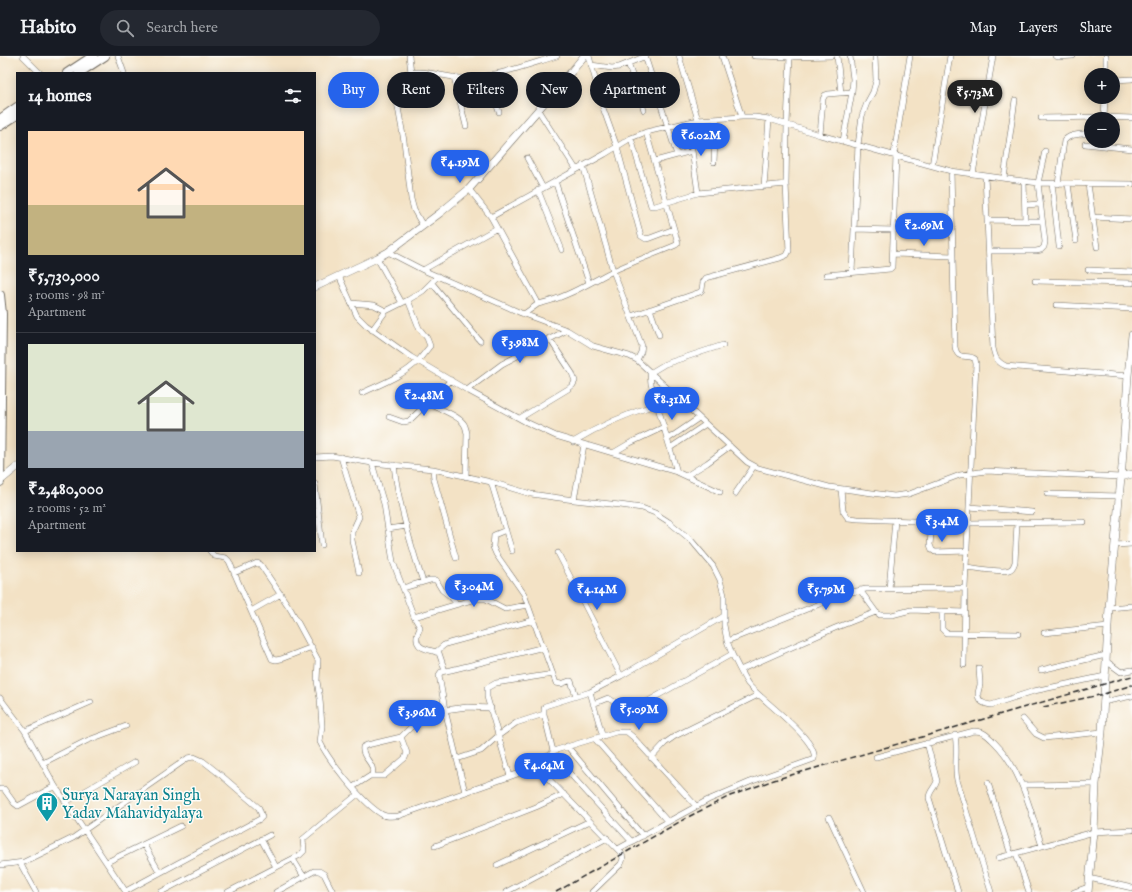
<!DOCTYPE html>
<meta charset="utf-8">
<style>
body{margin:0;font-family:"IM FELL English",serif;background:#242831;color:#f1f3f6;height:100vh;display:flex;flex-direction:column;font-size:15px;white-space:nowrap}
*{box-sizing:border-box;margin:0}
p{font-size:13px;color:#9ea1a6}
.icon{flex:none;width:22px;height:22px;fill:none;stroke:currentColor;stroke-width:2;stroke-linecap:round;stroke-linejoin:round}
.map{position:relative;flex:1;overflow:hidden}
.side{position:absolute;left:16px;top:16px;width:300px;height:480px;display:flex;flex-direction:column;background:#171b24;border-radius:0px;box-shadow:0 2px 10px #0003}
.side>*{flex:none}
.banner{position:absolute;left:328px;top:16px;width:380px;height:36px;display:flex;gap:8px}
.controls{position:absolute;left:1084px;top:12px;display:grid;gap:8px}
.controls a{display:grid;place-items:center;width:36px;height:36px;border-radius:50%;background:#171b24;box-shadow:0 2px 10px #0003;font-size:20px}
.price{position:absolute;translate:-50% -34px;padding:0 9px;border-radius:14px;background:#2563eb;color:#fff;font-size:13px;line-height:26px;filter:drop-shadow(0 1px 2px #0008)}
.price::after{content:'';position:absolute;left:50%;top:24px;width:12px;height:9px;margin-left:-6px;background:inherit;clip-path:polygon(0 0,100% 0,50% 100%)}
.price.current{background:#222;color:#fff}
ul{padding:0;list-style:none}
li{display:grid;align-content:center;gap:8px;height:212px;padding:0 12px}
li+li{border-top:1px solid #363941}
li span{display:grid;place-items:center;height:124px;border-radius:0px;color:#555}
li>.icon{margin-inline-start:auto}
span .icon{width:72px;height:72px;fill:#fffc;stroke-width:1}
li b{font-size:17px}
h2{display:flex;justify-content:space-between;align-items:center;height:48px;padding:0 12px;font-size:17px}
.pill{padding:0 14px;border-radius:18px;background:#171b24;box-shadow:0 2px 10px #0003;font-size:14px;line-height:36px}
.pill.current{background:#2563eb;color:#fff}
header{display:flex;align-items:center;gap:24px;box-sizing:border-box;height:56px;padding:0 20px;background:#171b24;border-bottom:1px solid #363941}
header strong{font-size:19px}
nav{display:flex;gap:22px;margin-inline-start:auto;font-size:14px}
.search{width:280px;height:36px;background:#242831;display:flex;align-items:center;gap:10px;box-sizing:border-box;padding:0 14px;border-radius:22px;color:#9ea1a6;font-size:15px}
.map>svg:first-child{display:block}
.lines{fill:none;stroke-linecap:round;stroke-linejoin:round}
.street-casing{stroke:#716b61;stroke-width:6}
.secondary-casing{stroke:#716b61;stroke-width:8}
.primary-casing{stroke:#716b61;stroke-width:10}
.street{stroke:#fff;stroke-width:5}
.secondary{stroke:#fff;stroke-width:7}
.primary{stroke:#fff;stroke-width:8}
.rail{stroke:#2b2b2b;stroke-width:1.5;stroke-dasharray:6 3;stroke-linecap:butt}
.labels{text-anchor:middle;stroke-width:3;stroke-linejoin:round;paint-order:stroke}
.culture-label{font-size:16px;fill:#0d838f;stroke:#fdfcf7;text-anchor:start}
</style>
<header>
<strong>Habito</strong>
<div class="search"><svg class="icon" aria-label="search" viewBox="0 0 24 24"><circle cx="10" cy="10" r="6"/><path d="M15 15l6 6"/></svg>Search here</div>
<nav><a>Map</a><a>Layers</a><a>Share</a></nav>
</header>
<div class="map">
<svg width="1132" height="836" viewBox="0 0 1132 836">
<rect width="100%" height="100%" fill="#fdfcf7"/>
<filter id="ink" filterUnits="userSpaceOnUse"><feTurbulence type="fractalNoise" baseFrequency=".025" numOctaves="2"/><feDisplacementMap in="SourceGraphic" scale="8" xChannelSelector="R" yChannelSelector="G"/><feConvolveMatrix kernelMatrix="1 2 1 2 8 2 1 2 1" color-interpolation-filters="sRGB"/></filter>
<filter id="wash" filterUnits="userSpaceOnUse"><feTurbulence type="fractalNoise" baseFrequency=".012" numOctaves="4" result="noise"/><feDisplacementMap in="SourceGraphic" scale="16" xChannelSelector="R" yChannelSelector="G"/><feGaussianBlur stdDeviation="0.9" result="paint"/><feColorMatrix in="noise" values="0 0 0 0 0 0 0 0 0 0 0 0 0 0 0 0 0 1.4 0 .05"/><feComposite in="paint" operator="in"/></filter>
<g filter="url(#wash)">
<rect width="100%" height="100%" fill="#f3e2c5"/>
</g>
<g filter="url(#ink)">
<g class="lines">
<g class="street-casing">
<path id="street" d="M23,0L40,17
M118,0L124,17
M409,0L411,16
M589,0L603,52L617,91L641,180L646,183L650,182L674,173
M645,0L677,99
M679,0L698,64
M722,0L742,61
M754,0L790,1L832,0
M837,0L841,37
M1055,0L1058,1L1073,0
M628,7L644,54
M591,9L612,12L619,11L646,0
M1106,15V0
M1098,19L1103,15L1110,16L1114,21L1113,29
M487,20L499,56
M454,21L466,70
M1115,24L1132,23
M538,54L576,113
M1041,62L1104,61L1132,62
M1104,63L1105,41
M688,66L698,137
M820,79L823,43L825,39L828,38L852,36
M631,82L651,150H655L698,137L786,128
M843,85L852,36L853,23L850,0
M1085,88L1132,93
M894,98L910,0
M527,102L543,132
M655,105L692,95
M714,106L716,63
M583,109L613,215L642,290L641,296L637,304
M932,110L950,0
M973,118L993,0
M985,120L993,292C995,302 997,306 1006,310L1128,320
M1004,122L1015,44
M555,125L589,227
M1024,125L1025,165
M1052,127L1059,190
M1058,128L1064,85C1070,77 1082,79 1091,77
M1068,128L1076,185
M1088,128L1097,191
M764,131L769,63
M469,133L491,161L537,245L538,248L524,258
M538,134L562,194
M1025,149L1040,148
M491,161L605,98L631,82L646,76L698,64L742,61H755L769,63L820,79L951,115L1038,127L1132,128
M1093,161L1132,163
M987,164L1042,165
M423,170L414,154L411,143L404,85L394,29L395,23C414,8 442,22 464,22C496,21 527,9 557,0
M854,173L894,174
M989,195H1036L1041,194L1044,191L1045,186L1038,127L1045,95
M388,196L423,214L494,245L521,257L567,274L593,290L629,300L637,304L747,406L758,412L829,431L894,440L909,438L960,419L986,415L1121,421
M894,198L953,200
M377,202L402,247
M423,214L497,172
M1088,214L1132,216
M852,216L858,89L862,60L867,47L873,36L876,25L875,0
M826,219L890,213L892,211L896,99
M339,220L357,260L366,269L411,301L467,334L526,366L556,380L677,416L720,436
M1035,225L1132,227
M432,227L480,285
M351,247L374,249L386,255
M538,248C564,243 587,228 611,216C632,206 655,198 676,189L678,187L646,76
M1056,249L1132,253
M650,253L659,279
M631,260L700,236L702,234L703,226L706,222L780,202L787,199L789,195L786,128L787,68L790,0
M372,274L386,255L408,244L423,235L438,220
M467,334L502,308L567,274
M362,337C381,328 403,320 418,305C422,300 426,295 430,290L427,282L419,272L408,244
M427,347C437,352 458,359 464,368C466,371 466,374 467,377L466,421
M389,361L403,366L409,365L451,324
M520,362L568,333L573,329L575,325L572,317L549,282
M668,383L699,362
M573,386C599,370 629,357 658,348
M670,392L706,368
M613,397L630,387L664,371
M315,401L332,400L372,407L433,413L491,426L531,438L574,444L620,449L642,452L655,457L669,466L691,484L713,510L720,524L724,539V569L727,585
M341,401L359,461L352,476V484L359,517
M372,407L384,448L393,506L414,561L420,571C420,574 417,577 417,580C415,594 430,593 439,597L445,615
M394,409C398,447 411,490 423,526
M433,413L434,423L456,502
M677,416L651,328L650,317L665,308L723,289
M686,420L707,407L730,390
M491,426L512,495
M315,428L322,489
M841,433L843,455L848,462L858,463L968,467L1084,466
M735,438L754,410
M1047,438L1119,440
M574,444L584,389
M969,451L1032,456
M932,466L930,489L932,494L935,496L967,495
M388,473L407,470
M506,474L494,479L493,491L496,498L524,538L556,627L561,628L569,625H571L576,640
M1115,489L1132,488
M210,495L214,500L226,502L229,505L272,603L276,604L281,603L312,591
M558,497L621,620
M967,511C976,512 1002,517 1009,514C1013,513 1014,509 1015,506L1017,467
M234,517L257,507L260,508L291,554L318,604L317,625L320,643L322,670L320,686C329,705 364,749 383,759C387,761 393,760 398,760L537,711
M403,532L430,524H436L442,534L451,541L457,548
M889,533L895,464
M860,534L876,556L880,559H892L911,554L964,556
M1109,552L1132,550
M251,555L281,538
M942,555V573L946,577L1018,578
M414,561L475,543H486L505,553L528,549
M1044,577L1108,570
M436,596L444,589L449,587L534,564
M1106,605L1121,616L1132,614
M964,609L965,532
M979,612C979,617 980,623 980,628C980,631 978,634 978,638C978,646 984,648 991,649L1034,635L1105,620
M740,614L835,572L876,556
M1041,614L1106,599
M590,636L545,650L544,653V658L553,695L552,698L538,705L537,707L539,713L622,798L623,803L621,808L592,836
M0,642L25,675L55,730L126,836
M1103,646L1132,640
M593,648L608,642L629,655L632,654L732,598L727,585L847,537L866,533L965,532L976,308L975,303C967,297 958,306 955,291L951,115
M1023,663L1036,678L1044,682L1102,676
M25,675L91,646
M955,679C958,694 954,709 957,724L991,836
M603,681L590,636L621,620L724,560
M595,683L668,766
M927,687L937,725C935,732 929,735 929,742L958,836
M567,690L643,780
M553,695L616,676H627L633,681L696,750
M552,698L632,786
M876,701L974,675C984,675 988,680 995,687C1022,714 1030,754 1042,790
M651,702L665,687L675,680L758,639
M457,703L481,695L498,680L516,667L544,658
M43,707L86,685L126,670
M372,719C376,707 361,702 363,691L367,689L401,681L417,665L445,654L467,651L491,652
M510,720L487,641V632L496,627L553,618
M988,727L1011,799
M1022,729L1096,728
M353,731L370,720H384L405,702L407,697L401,681
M0,733H4L14,747L18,750L55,730
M465,736L445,654L439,619L441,616L451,614L544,591
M66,746L135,706
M829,761L864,836
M261,783L276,811
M144,789L160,817
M435,790L536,751L564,738
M618,793L708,744L750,726L814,703C819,684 760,643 748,628C742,619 737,608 732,598
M1016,797L1029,836
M998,802L1094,776L1132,774
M293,803L304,821
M107,806L181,770
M20,807L36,836
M0,809L24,806L73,782L188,702L194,701L203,705L222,720L259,752L262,761L260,763L126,835
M497,809L590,765
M1089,822L1132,832
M161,836L270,779
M228,836L300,799L304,795L303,783L358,738
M276,836L314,815H319L324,818L333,836
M506,836L607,782
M1074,836L1088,831"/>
</g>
<g class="secondary-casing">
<path id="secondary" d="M315,231L377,202L388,196L440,157L469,133L572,15L584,0
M1121,421L1132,418
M0,425L17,411
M1088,836L1094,776L1096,728L1102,676L1109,552L1122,410L1128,320L1132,279"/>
</g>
<g class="primary-casing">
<path id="primary" d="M67,17L93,0
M79,17L105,0
M0,63L17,51
M0,70L17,59
M0,239L2,258L0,426"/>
</g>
<use href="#street" class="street"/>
<use href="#secondary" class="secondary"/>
<use href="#primary" class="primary"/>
<path class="rail" d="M1043,651L1104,638L1132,629
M556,836L688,761L730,740L774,724L1132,620"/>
</g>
</g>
<defs>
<g id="building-pin" transform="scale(1.15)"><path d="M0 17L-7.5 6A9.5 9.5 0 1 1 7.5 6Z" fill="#0f9aa8" stroke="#fdfcf7"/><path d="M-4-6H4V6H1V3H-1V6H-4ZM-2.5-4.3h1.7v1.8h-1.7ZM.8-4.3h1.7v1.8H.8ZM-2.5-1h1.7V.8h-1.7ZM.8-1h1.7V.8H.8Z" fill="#fff"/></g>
</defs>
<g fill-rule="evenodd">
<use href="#building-pin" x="47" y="747"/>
</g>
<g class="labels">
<g class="culture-label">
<text x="62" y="744">Surya Narayan Singh<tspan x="62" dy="18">Yadav Mahavidyalaya</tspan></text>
</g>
</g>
</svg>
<div class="controls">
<a>+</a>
<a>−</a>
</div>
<b class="price current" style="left:975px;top:58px">₹5.73M</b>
<b class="price" style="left:701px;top:101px">₹6.02M</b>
<b class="price" style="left:460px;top:128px">₹4.19M</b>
<b class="price" style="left:924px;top:191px">₹2.69M</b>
<b class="price" style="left:520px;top:308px">₹3.98M</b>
<b class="price" style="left:424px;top:361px">₹2.48M</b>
<b class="price" style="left:672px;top:365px">₹8.31M</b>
<b class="price" style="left:942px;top:487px">₹3.4M</b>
<b class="price" style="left:474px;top:552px">₹3.04M</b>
<b class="price" style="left:597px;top:555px">₹4.14M</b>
<b class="price" style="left:826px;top:555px">₹5.79M</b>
<b class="price" style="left:639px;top:675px">₹5.09M</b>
<b class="price" style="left:417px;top:678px">₹3.96M</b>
<b class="price" style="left:544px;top:731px">₹4.64M</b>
<div class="banner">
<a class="pill current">Buy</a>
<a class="pill">Rent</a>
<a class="pill">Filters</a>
<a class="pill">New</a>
<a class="pill">Apartment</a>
</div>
<section class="side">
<h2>14 homes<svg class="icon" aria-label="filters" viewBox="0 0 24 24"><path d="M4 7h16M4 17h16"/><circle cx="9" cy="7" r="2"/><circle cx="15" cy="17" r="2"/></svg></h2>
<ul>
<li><span style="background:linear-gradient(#ffd9b3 60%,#c2b280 0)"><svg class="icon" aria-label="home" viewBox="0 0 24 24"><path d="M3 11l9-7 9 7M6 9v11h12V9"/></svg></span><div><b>₹5,730,000</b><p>3 rooms · 98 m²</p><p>Apartment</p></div></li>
<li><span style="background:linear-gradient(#dfe7d0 70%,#9aa5b1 0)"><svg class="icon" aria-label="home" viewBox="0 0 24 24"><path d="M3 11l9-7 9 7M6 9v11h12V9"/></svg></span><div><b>₹2,480,000</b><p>2 rooms · 52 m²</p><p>Apartment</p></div></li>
</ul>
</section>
</div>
